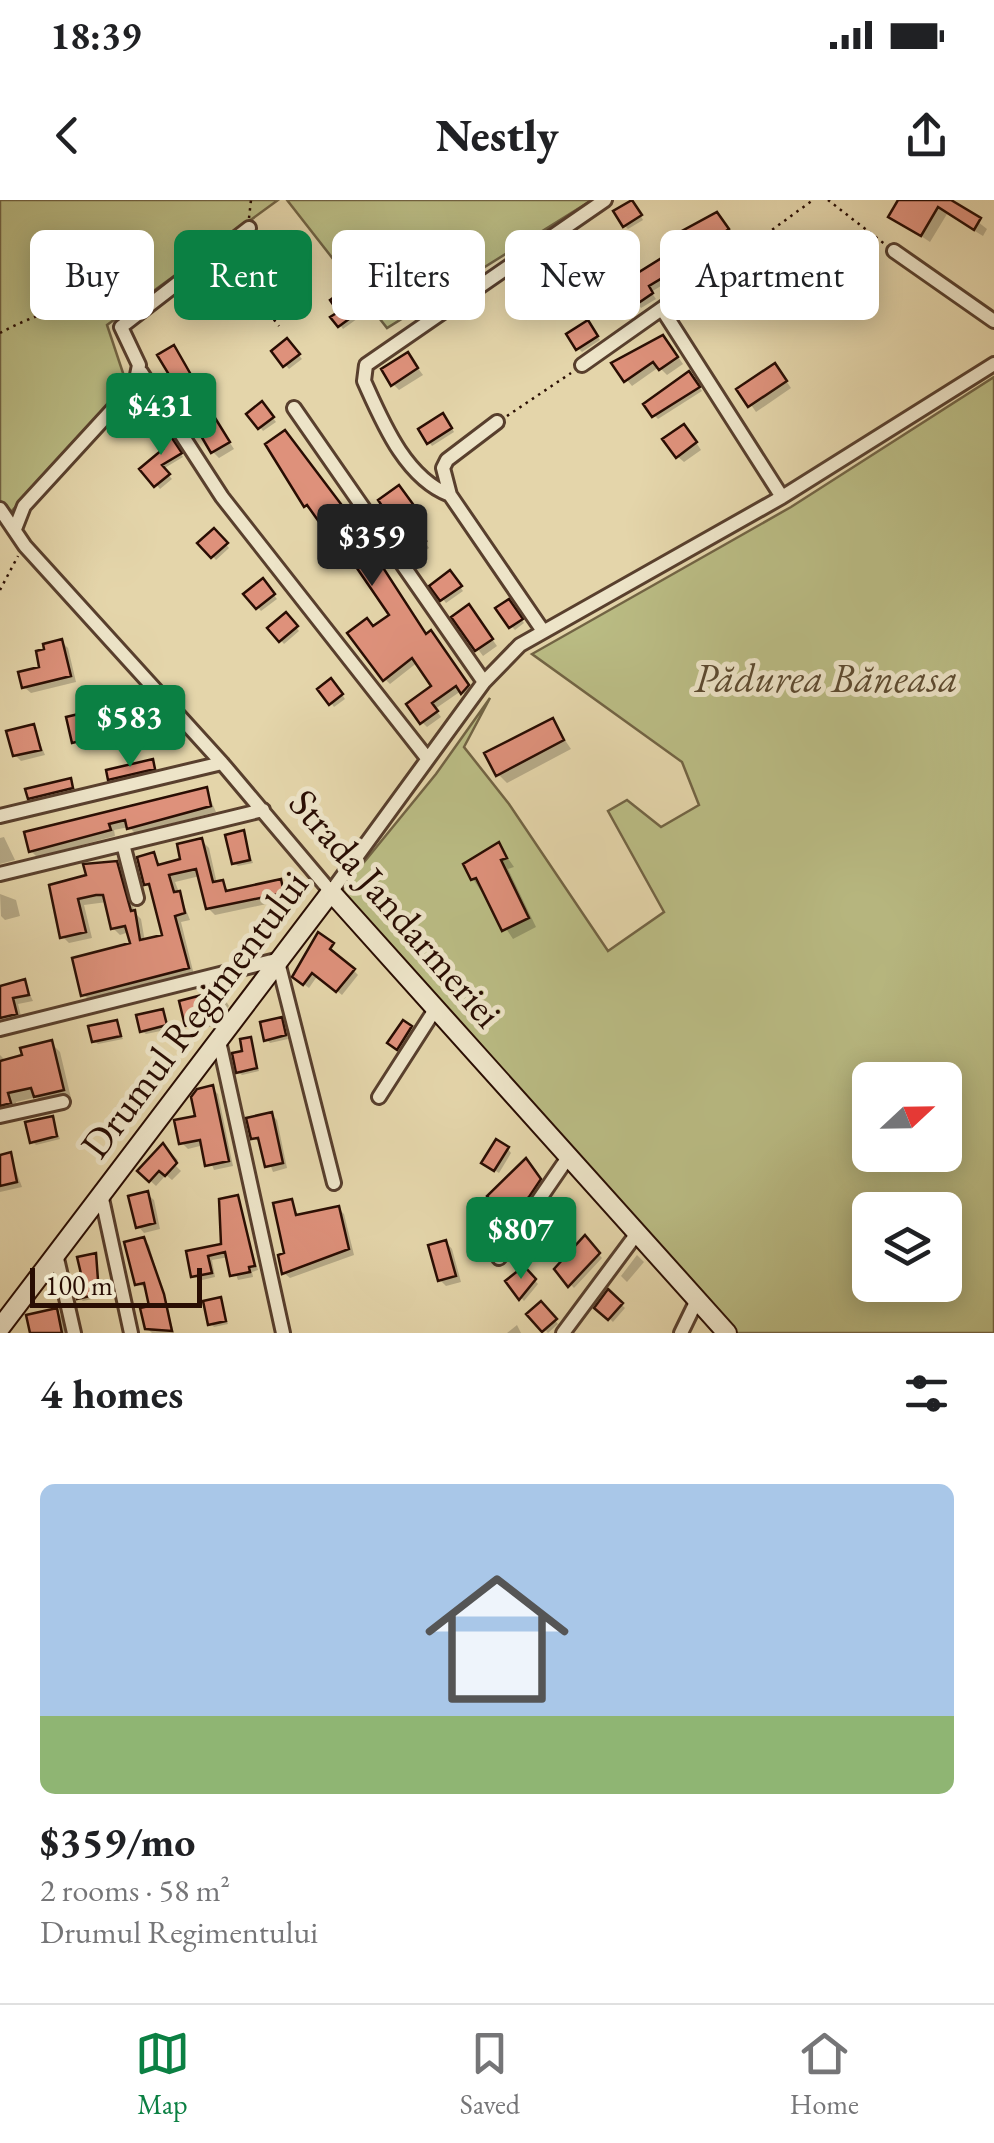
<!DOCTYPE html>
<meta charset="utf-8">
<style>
body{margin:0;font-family:"EB Garamond",serif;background:#f6f6f6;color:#202124;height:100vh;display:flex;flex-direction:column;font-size:38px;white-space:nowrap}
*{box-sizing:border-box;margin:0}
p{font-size:32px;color:#757577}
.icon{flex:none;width:55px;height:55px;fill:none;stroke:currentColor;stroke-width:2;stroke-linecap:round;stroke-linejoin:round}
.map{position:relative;height:1133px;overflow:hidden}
.side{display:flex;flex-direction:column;background:#fff;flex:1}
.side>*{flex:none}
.banner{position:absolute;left:30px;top:30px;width:935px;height:90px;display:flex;gap:20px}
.needle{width:65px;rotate:68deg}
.tools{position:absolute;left:852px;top:862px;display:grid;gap:20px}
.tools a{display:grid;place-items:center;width:110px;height:110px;border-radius:15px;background:#fff;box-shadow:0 5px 25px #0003;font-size:50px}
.scale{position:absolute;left:30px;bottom:25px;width:172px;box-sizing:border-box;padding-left:10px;border:5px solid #290d03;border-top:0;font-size:28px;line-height:35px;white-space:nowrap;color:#290d03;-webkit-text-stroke:8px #ede4c8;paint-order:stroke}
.price{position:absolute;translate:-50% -85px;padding:0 22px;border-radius:10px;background:#0b8043;color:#fff;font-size:32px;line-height:65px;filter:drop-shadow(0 2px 5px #0008)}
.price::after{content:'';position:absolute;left:50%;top:60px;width:30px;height:22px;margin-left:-15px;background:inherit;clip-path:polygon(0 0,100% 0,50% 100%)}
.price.on{background:#222;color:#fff}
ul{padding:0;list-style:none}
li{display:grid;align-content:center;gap:20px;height:530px;padding:0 40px}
li span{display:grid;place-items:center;height:310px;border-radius:15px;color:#555}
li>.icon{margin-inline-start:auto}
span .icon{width:180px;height:180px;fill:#fffc;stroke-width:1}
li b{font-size:42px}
h2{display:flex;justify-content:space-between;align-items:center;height:120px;padding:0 40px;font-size:42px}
.chip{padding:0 35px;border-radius:15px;background:#fff;box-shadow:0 5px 25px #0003;font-size:35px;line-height:90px}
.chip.on{background:#0b8043;color:#fff}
.status{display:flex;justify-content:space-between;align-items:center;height:70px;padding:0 50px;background:#fff;direction:ltr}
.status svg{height:28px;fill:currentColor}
header{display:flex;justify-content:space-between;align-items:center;height:130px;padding:0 40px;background:#fff;font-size:45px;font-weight:800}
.dock{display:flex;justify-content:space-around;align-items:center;height:140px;border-top:2px solid #e0e0e0;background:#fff;font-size:28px;color:#757577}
.dock a{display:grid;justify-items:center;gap:5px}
.dock .on{color:#0b8043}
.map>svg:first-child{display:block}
.green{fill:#babc84;stroke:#726444;stroke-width:2.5;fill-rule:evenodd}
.shadow{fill:#0003}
.building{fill:#de917b;stroke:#290d03;stroke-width:2.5}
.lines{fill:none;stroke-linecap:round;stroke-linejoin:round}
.street-casing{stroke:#583f2d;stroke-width:18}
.secondary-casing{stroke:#290d03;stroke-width:22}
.path{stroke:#290d03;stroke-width:2.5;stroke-dasharray:2.5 5;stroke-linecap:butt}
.street{stroke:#ede4c8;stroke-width:12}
.secondary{stroke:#ede4c8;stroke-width:18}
.labels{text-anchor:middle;stroke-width:10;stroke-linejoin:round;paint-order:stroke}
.park-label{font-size:40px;font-style:italic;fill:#5c4a30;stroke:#ede4c8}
.street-label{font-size:40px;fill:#290d03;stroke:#ede4c8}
</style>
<div class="status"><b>18:39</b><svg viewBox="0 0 49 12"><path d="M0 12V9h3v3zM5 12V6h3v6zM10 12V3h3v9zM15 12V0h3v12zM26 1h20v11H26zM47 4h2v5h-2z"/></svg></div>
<header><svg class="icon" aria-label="back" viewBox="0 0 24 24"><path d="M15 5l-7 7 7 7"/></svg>Nestly<svg class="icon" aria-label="share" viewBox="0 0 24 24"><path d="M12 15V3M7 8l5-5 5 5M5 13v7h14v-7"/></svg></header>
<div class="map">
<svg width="994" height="1133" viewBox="0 0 994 1133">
<rect width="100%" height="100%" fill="#e4d5aa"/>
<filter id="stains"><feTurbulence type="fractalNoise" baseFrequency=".002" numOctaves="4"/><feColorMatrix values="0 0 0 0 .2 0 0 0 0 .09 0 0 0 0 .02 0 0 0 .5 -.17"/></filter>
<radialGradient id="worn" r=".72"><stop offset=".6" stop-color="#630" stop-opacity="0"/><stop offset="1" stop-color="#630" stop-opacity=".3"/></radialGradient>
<path class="green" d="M0,0H278L107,125L128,188L8,315L0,304Z
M287,0H592L387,128Z
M994,177V1133H727L331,692L343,688L436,574L490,498L464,547L509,604L608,751L664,712L608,611L627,600L661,627L699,605L682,562L532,454L791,307ZM870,880H945V955H870ZM870,1010H945V1085H870Z"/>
<path class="shadow" d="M901,0H950L987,29L983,36L947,14L930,42L891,16Z
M635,6L643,20L628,29L625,26Z
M722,19L732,34L706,52L709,57L651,92L656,99L641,108L624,85Z
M283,92L293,106L281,114L277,111Z
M347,97L361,116L343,129L340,125Z
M591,127L600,140L582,152L578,148Z
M287,141L302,159L289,169L274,152Z
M669,144L683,164L667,175L659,167L632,186L614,164L633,151L637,155Z
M174,148L195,180L182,188L176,181Z
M408,155L423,175L399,190L393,184Z
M780,172L791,188L756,212L740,189Z
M693,178L702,191L658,219L654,215Z
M265,208L276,222L263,231L250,214Z
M212,216L234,249L219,258L213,252Z
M447,220L454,232L432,246L429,242Z
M168,233L183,257L163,269L172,279L160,289L143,269L166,250Z
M690,233L701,250L684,262L677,256Z
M268,244L427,436L435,439L473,492L467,497L461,491L435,509L441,517L427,527L422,522L434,486L418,462L390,484L385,479L373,429L392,416L356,363L306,306Z
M404,293L422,317L412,324L429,348L415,358L406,336Z
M214,331L229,348L216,360L201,343Z
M453,377L463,391L446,403L433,386Z
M262,381L277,399L261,411L246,394Z
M512,406L524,423L515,430L511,426Z
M474,414L497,446L483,456L454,417Z
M286,415L299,431L284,444L270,428Z
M62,442L68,448L76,482L31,493L24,487Z
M335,484L345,499L334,507L331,503Z
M128,497L135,503L143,541L120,546L113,540L81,548L75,541L107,510Z
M552,521L571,549L507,583L498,574Z
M33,526L45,555L21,561L15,555Z
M152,562L160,575L117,585L110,579Z
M70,581L78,594L36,604L30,598Z
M206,589L216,612L135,633L129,627L114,630L115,636L37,657L31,651Z
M243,633L253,663L238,666L234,663Z
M4,637L15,660L0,664V638Z
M202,641L209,648L217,684L222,682L230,693L280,681L290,699L215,715L208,708L200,676L175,682L190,720L181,722L194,775L90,801L83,794L133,745L129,732L120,735L113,728L107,702L84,705L92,738L69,743L62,736L52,687L89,677L116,663L123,671L135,713L141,719L145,742L165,737L153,691L146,684L153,655L162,667L183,661Z
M499,645L514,667L508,669L536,727L513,739L473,679Z
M0,694L16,700L20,716L5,720L1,716Z
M319,735L358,775L342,795L318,775L309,788L300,781Z
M24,782L33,801L18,804L22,820L0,830V788Z
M221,793L229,806L213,826L194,831L188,824Z
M162,811L170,829L146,834L142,831Z
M281,820L288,839L270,843L266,839Z
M116,823L123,839L98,844L94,841Z
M404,823L414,832L402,852L393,846Z
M250,839L259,871L242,875L238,872Z
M51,843L60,852L71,898L45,905L37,897L16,902L18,912L0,917V855L7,862Z
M212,888L218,894L233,966L214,970L204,945L188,949L182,943Z
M272,915L277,920L287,968L273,972L262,943L253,938Z
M52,918L60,939L36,945L32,941Z
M163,946L178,960L174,964L181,971L172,980L166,975L156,986L140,971Z
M508,949L511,953L499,973L488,966Z
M10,955L22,987L0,992V957Z
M531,967L545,985L504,1027L508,1033L491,1045L486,1040Z
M147,994L154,1000L160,1029L144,1033L138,1026Z
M237,998L258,1070L252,1072L253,1077L238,1080L229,1057L212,1060L215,1077L198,1081L188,1053L224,1046Z
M291,1001L299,1017L338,1008L344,1014L354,1055L290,1078L284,1073Z
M585,1039L602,1058L574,1088L557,1070Z
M144,1040L149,1045L174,1133H152L147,1128L152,1108L147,1088L137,1084Z
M446,1042L452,1049L461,1082L446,1086L440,1080Z
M637,1055L644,1062L627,1082L621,1076Z
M95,1056L102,1097L83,1101L79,1098Z
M524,1069L538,1084L524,1101L508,1082Z
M609,1093L625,1108L613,1122L598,1107Z
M220,1100L228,1124L214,1127L210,1123Z
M541,1104L558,1124L548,1133L530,1114Z
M56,1111L66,1121L69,1133H33L29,1117Z
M517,1125L521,1133H507Z"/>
<path class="building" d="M632,0L642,15L623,27L613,11Z
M898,0H951L981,18L974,30L938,7L921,36L888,17Z
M717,12L729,29L703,46L707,51L649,86L653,93L634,106L620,84L676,49L669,38Z
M280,85L291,101L275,113L264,97Z
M344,90L360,111L338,127L330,117L338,112L330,100Z
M588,120L598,136L576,150L566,134Z
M663,135L678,157L659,170L653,162L624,182L611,163Z
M287,138L300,154L283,167L271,151Z
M174,145L190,173L174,183L157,155Z
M408,152L418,168L391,186L381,169Z
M775,163L787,181L748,207L736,189Z
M689,171L700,187L652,217L643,204Z
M262,201L274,217L258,229L246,214Z
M212,213L230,242L211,253L194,224Z
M443,213L452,228L427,244L418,229Z
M684,224L697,242L676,258L662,239Z
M164,226L182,253L162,265L170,274L154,287L139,269L163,249L153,233Z
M285,230L347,312L426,434L431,430L469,485L461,494L456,486L432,503L438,511L420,524L406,504L431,486L412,458L383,481L347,433L367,418L373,426L389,415L350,358L347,361L307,305L304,307L265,244Z
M399,285L418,311L409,318L426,341L408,354L397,340L403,336L378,300Z
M214,328L228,343L211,358L197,343Z
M450,370L462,386L440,401L429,386Z
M263,378L275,394L256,409L243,394Z
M509,399L523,419L509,428L495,408Z
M469,404L493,439L475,451L451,417Z
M286,412L298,426L279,442L267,428Z
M62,439L71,476L22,488L18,472L39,467L36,451L44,449L43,444Z
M331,478L343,494L329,505L317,489Z
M129,494L139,535L111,541L109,534L72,543L66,517L104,508L102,500Z
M553,518L564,540L496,576L484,553Z
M34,524L41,550L13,556L6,531Z
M153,559L155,569L108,580L106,570Z
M71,578L73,588L28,599L25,589Z
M207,587L211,606L127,629L125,620L109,624L111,630L29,652L24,632Z
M244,630L250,660L232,664L225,635Z
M202,638L213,682L223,680L226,691L281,679L284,693L206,709L196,669L169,675L174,692L180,691L185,713L175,716L189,768L81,796L72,758L130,743L125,726L111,729L103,695H96L78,699L86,732L60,738L49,685L86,675L83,664L117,661L131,711L135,710L140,740L162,735L149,684L144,685L137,657L154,652L158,665L180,659L177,644Z
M499,642L507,658L501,660L529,718L502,731L476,678L471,680L463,664Z
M318,732L334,743L330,749L355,769L336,792L312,773L303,785L292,777Z
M25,779L29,795L13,798L17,814L0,818V786Z
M221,790L224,799L207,820L185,826L179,801Z
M163,809L167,825L140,832L136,815Z
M282,817L286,835L264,841L260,822Z
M117,820L121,836L92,842L88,826Z
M403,820L412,826L397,850L387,843Z
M251,837L257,868L236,873L232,853L242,851L240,839Z
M52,840L64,890L34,897L31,888L8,893L11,903L0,906V861L22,855L20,848Z
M213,885L229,961L205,966L200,940L179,944L174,920L195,916L191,897L197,889Z
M272,912L283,963L265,967L258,938L251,939L246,918Z
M53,916L57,936L30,943L25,922Z
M496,939L509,947L494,971L481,963Z
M163,943L177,963L165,976L159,971L149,982L137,971Z
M11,952L17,982L0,986V955Z
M526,958L541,979L529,997L500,1020L505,1026L484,1042L471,1024L496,1006L487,996Z
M148,991L155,1023L136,1028L128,996Z
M238,995L255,1066L249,1067L250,1072L230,1076L225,1052L208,1056L212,1073L191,1077L186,1051L221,1044L219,999Z
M292,999L296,1015L339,1006L349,1049L282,1074L278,1055L284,1053L273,1003Z
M534,1031L548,1049L537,1058L523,1041Z
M585,1035L600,1053L568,1087L554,1069Z
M144,1037L164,1094L172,1131L145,1129L140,1108L149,1106L144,1083L135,1085L124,1042Z
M446,1040L456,1076L438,1081L428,1045Z
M96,1053L99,1094L77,1099L73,1080L82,1078L77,1057Z
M524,1066L536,1079L519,1100L505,1081Z
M608,1089L623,1103L608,1120L594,1108Z
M221,1097L226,1121L208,1125L203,1101Z
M541,1101L557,1119L542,1132L526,1114Z
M57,1108L62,1133H30L26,1115Z"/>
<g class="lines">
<g class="street-casing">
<path id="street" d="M894,51L994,121
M662,109L782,297
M582,165L745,50
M141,172L222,297L427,558
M294,208L484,482
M497,222L447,260L443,268L450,295L543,431
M450,295C405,278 382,221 364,181L366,165L605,0
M0,309L25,346L222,563L331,692L484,482L520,445L782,297L994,164
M15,329L24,306L135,185L139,165L121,127L249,28
M0,616L222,563
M123,644L137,698
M0,674L263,610
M278,762L334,983
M0,829L280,759
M219,841L283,1133
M379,897L436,808
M0,916L63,902
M101,994L131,1133
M56,1054L74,1133
M499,1058L569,956
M563,1133L638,1032
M681,1133L697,1100"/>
</g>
<g class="secondary-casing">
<path id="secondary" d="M0,1128L331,692L727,1133"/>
</g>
<path class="path" d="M828,0L886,45
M249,18L251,0
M754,43L813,0
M227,61L279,126
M0,133C34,115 79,96 117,114
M507,216L571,173
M0,390L18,356"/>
<use href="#street" class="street"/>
<use href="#secondary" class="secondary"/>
</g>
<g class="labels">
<g class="park-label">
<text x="826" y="492">Pădurea Băneasa</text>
</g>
<g class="street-label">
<text transform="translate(396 708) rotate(49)" y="14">Strada Jandarmeriei</text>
<text transform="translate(194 814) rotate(-53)" y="14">Drumul Regimentului</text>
</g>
</g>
<rect width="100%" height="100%" filter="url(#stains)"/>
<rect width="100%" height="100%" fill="url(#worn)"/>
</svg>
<div class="tools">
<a><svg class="needle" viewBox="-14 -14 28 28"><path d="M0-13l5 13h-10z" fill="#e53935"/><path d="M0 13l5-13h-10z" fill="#757577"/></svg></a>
<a><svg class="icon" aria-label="layers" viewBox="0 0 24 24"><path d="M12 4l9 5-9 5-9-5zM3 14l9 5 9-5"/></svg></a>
</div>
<div class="scale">100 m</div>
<b class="price" style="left:161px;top:258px">$431</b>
<b class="price on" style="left:372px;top:389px">$359</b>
<b class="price" style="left:130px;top:570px">$583</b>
<b class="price" style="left:521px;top:1082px">$807</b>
<div class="banner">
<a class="chip">Buy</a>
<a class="chip on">Rent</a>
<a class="chip">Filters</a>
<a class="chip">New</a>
<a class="chip">Apartment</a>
</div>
</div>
<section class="side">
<h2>4 homes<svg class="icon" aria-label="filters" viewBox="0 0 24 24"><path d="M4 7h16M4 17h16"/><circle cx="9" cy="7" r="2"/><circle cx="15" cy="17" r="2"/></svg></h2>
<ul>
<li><span style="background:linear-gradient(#a9c7e8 75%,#8fb573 0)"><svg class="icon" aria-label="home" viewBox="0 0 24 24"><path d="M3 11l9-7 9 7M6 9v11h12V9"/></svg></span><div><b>$359/mo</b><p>2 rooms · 58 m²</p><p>Drumul Regimentului</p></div></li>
</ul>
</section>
<nav class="dock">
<a class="on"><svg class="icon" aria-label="map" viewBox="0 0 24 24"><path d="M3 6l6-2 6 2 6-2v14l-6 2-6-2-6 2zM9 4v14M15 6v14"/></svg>Map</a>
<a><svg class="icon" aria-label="saved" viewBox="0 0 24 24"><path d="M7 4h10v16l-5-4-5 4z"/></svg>Saved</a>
<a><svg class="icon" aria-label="home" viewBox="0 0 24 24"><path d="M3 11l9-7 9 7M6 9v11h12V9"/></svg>Home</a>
</nav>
